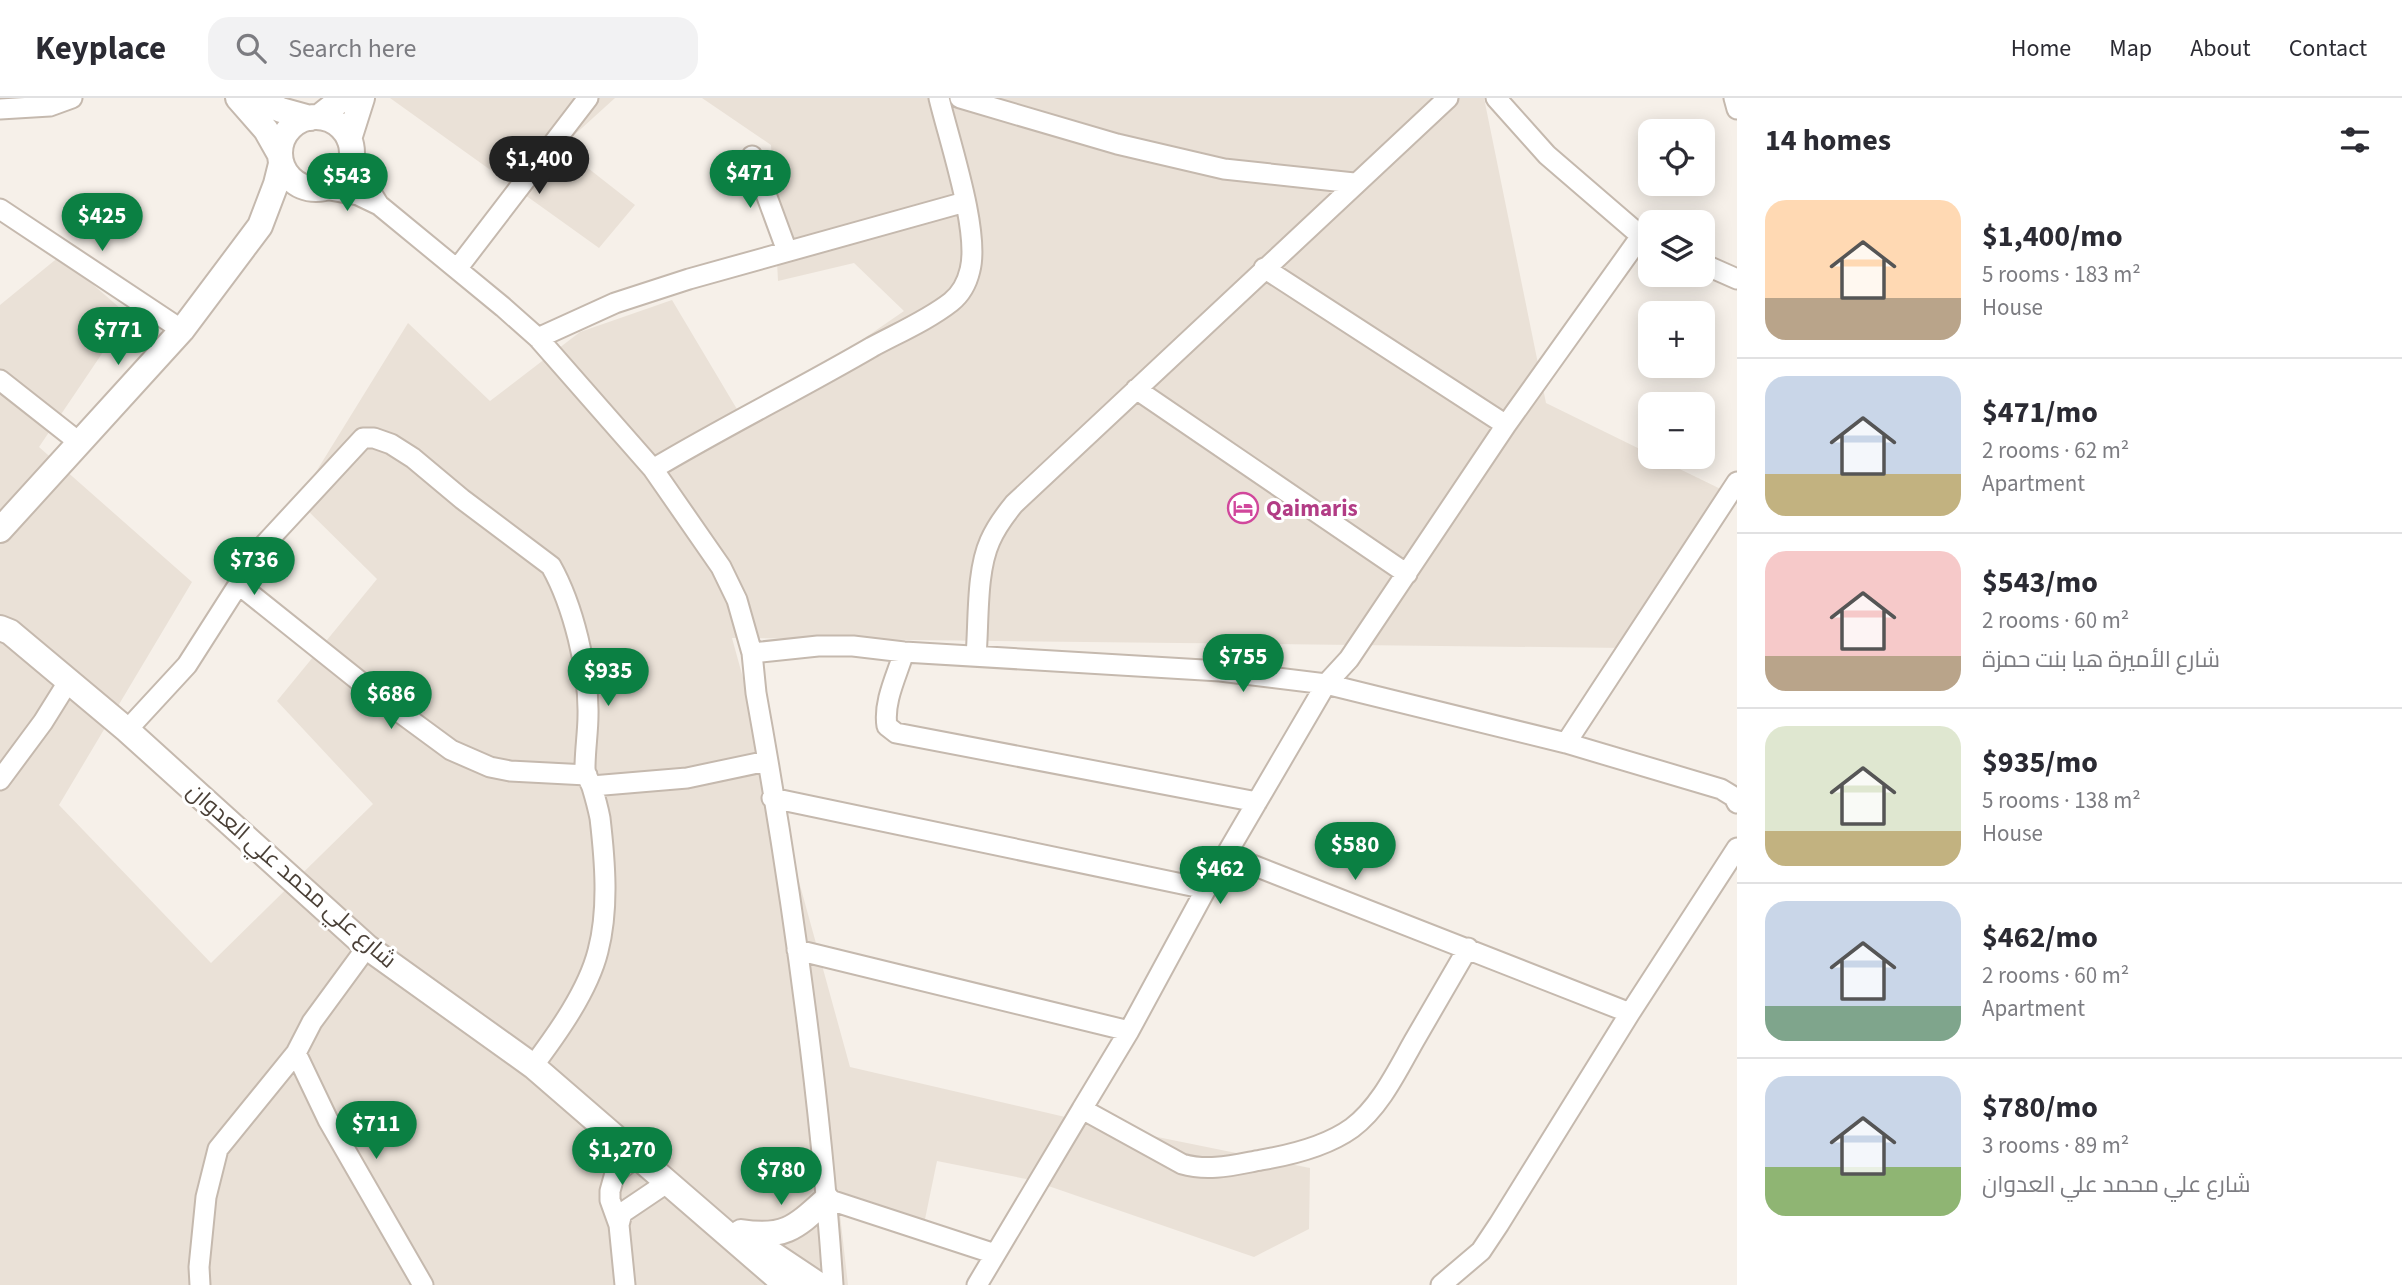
<!DOCTYPE html>
<meta charset="utf-8">
<style>
body{margin:0;font-family:"Source Sans 3",Cairo,sans-serif;background:#f2f2f3;color:#2b2b33;height:100vh;display:flex;flex-direction:column;font-size:26px;white-space:nowrap}
*{box-sizing:border-box;margin:0}
p{font-size:23px;color:#7c7c81}
.icon{flex:none;width:38px;height:38px;fill:none;stroke:currentColor;stroke-width:2;stroke-linecap:round;stroke-linejoin:round}
.map{position:relative;flex:1;overflow:hidden}
.drawer{display:flex;flex-direction:column;background:#fff;width:665px}
.drawer>*{flex:none}
.buttons{position:absolute;left:1638px;top:21px;display:grid;gap:14px}
.buttons a{display:grid;place-items:center;width:77px;height:77px;border-radius:14px;background:#fff;box-shadow:0 4px 18px #0003;font-size:35px}
.price{position:absolute;translate:-50% -60px;padding:0 16px;border-radius:24px;background:#0b8043;color:#fff;font-size:23px;line-height:46px;filter:drop-shadow(0 2px 4px #0008)}
.price::after{content:'';position:absolute;left:50%;top:42px;width:21px;height:16px;margin-left:-10px;background:inherit;clip-path:polygon(0 0,100% 0,50% 100%)}
.price.on{background:#222;color:#fff}
ul{padding:0;list-style:none}
li{display:flex;align-items:center;gap:21px;height:175px;padding:0 28px}
li+li{border-top:2px solid #e1e1e2}
li span{display:grid;place-items:center;flex:none;width:196px;height:140px;border-radius:21px;color:#555}
li>.icon{margin-inline-start:auto}
span .icon{width:84px;height:84px;fill:#fffc;stroke-width:1}
li b{font-size:30px}
h2{display:flex;justify-content:space-between;align-items:center;height:84px;padding:0 28px;font-size:30px}
header{display:flex;align-items:center;gap:42px;box-sizing:border-box;height:98px;padding:0 35px;background:#fff;border-bottom:2px solid #e1e1e2}
header strong{font-size:33px}
nav{display:flex;gap:38px;margin-inline-start:auto;font-size:24px}
.search{width:490px;height:63px;background:#f2f2f3;display:flex;align-items:center;gap:18px;box-sizing:border-box;padding:0 24px;border-radius:21px;color:#7c7c81;font-size:26px}
main{display:flex;flex:1;min-height:0}
.map>svg:first-child{display:block}
.residential{fill:#eae1d7}
.lines{fill:none;stroke-linecap:round;stroke-linejoin:round}
.minor-casing{stroke:#c5b9ae;stroke-width:23}
.tertiary-casing{stroke:#c5b9ae;stroke-width:28}
.minor{stroke:#fff;stroke-width:19}
.tertiary{stroke:#fff;stroke-width:24}
.labels{text-anchor:middle;stroke-width:6;stroke-linejoin:round;paint-order:stroke}
.hotel-label{font-size:23px;font-weight:bold;fill:#b23c85;stroke:#fff;text-anchor:start}
.street-label{font-size:23px;fill:#4a4037;stroke:#fff}
</style>
<header>
<strong>Keyplace</strong>
<div class="search"><svg class="icon" aria-label="search" viewBox="0 0 24 24"><circle cx="10" cy="10" r="6"/><path d="M15 15l6 6"/></svg>Search here</div>
<nav><a>Home</a><a>Map</a><a>About</a><a>Contact</a></nav>
</header>
<main>
<div class="map">
<svg width="1737" height="1187" viewBox="0 0 1737 1187">
<rect width="100%" height="100%" fill="#f6f0e9"/>
<path class="residential" d="M390,0H615L561,49L635,107L599,150Z
M702,0H1484L1546,305L1650,356V359H1655L1737,399V403L1625,550L732,540L850,969L1108,1029L1310,1070L1309,1131L1254,1159L1031,1082L937,1063L924,1126L838,1099L848,1187H0V207L60,158L128,217L39,349L192,484L59,707L211,865L373,706L277,603L377,481L298,403L408,225L490,303L580,234L672,202L744,323L904,213L854,165L778,183L771,47Z"/>
<g class="lines">
<g class="minor-casing">
<path id="minor" d="M960,0L1117,46L1224,71L1354,85
M1496,0L1547,57L1641,138L1650,142
M1734,0L1737,11
M0,11L50,8L72,0
M752,58L787,153
M351,62L379,107
M324,91L358,97L379,107L503,209L538,240L653,371L721,469L737,502L752,555L756,595C791,789 820,991 833,1187
M0,111L182,232
M1703,166L1737,181
M1264,170L1506,327
M457,171L588,0
M538,240L615,205L689,181L965,104
M0,282L80,345
M1136,291L1407,476
M653,371C725,328 800,291 872,249C898,235 928,222 951,204C961,196 967,185 970,172C980,133 949,42 939,0
M238,486L383,602L451,652L490,669L510,673L587,677
M904,554C897,577 883,604 887,628L896,635L1257,704
M752,555L818,548H853L904,554L1220,573L1326,586L1566,645L1721,691L1734,699L1737,705
M976,558C979,523 976,474 990,443C996,429 1005,417 1014,406L1448,0
M127,632L187,567L263,448L363,340H374L391,346L413,360L462,401L551,468C573,507 589,572 588,617C588,634 585,652 585,670C585,677 590,683 592,689C595,699 598,710 600,720C605,763 609,811 598,853C588,893 557,936 533,968
M1566,645L1737,384
M0,682L43,624L68,584
M592,688L687,680L767,663
M772,700L1206,791
M1227,757L1630,915
M797,852L1129,933
M296,955L328,1022L423,1187
M1082,1011L1129,933L1206,791L1326,586L1349,561L1506,327L1641,138
M827,1101L995,1156
M619,1127L622,1115L668,1084
M200,1187L199,1169L206,1099L218,1051L296,955L312,924L367,849
M625,1187L619,1127L610,1102V1093L615,1075L638,1058
M977,1187L1082,1011L1182,1066C1209,1074 1234,1067 1261,1062C1291,1057 1327,1048 1352,1030C1380,1009 1397,973 1414,943C1432,912 1450,881 1468,850
M1441,1187L1481,1153L1499,1126L1630,915L1737,750"/>
</g>
<g class="tertiary-casing">
<path id="tertiary" d="M238,0L266,32L279,55
M253,0L281,12L310,20
M319,19L343,0
M280 55a36 36 0 1 1 72 0a36 36 0 1 1-72 0Z
M349,41L362,0
M0,432L182,232L260,128L276,86L281,66
M0,530L10,534L127,632L367,849L533,968L786,1187
M741,1134C785,1141 796,1129 827,1101
M756,1145L819,1187"/>
</g>
<use href="#minor" class="minor"/>
<use href="#tertiary" class="tertiary"/>
</g>
<defs>
<g id="hotel-ring" transform="scale(1.575)"><circle r="9.5" fill="#fff" stroke="#d1479c" stroke-width="1.5"/><path d="M-6-4.5h1.5V1H6V5H4.5V3h-9V5H-6ZM-4 0a1.8 1.8 0 1 1 3.6 0ZM.5 0V-2.5h3Q6-2.5 6 0Z" fill="#d1479c"/></g>
</defs>
<g fill-rule="evenodd">
<use href="#hotel-ring" x="1243" y="410"/>
</g>
<g class="labels">
<g class="hotel-label">
<text x="1266" y="418">Qaimaris</text>
</g>
<g class="street-label">
<text transform="translate(292 777) rotate(41)" y="8">شارع علي محمد علي العدوان</text>
</g>
</g>
</svg>
<div class="buttons">
<a><svg class="icon" aria-label="locate" viewBox="0 0 24 24"><circle cx="12" cy="12" r="6"/><path d="M12 2v4M12 18v4M2 12h4M18 12h4"/></svg></a>
<a><svg class="icon" aria-label="layers" viewBox="0 0 24 24"><path d="M12 4l9 5-9 5-9-5zM3 14l9 5 9-5"/></svg></a>
<a>+</a>
<a>−</a>
</div>
<b class="price on" style="left:539px;top:98px">$1,400</b>
<b class="price" style="left:750px;top:112px">$471</b>
<b class="price" style="left:347px;top:115px">$543</b>
<b class="price" style="left:102px;top:155px">$425</b>
<b class="price" style="left:118px;top:269px">$771</b>
<b class="price" style="left:254px;top:499px">$736</b>
<b class="price" style="left:1243px;top:596px">$755</b>
<b class="price" style="left:608px;top:610px">$935</b>
<b class="price" style="left:391px;top:633px">$686</b>
<b class="price" style="left:1355px;top:784px">$580</b>
<b class="price" style="left:1220px;top:808px">$462</b>
<b class="price" style="left:376px;top:1063px">$711</b>
<b class="price" style="left:622px;top:1089px">$1,270</b>
<b class="price" style="left:781px;top:1109px">$780</b>
</div>
<section class="drawer">
<h2>14 homes<svg class="icon" aria-label="filters" viewBox="0 0 24 24"><path d="M4 7h16M4 17h16"/><circle cx="9" cy="7" r="2"/><circle cx="15" cy="17" r="2"/></svg></h2>
<ul>
<li><span style="background:linear-gradient(#ffd9b3 70%,#b9a48a 0)"><svg class="icon" aria-label="home" viewBox="0 0 24 24"><path d="M3 11l9-7 9 7M6 9v11h12V9"/></svg></span><div><b>$1,400/mo</b><p>5 rooms · 183 m²</p><p>House</p></div></li>
<li><span style="background:linear-gradient(#c9d6e8 70%,#c2b280 0)"><svg class="icon" aria-label="home" viewBox="0 0 24 24"><path d="M3 11l9-7 9 7M6 9v11h12V9"/></svg></span><div><b>$471/mo</b><p>2 rooms · 62 m²</p><p>Apartment</p></div></li>
<li><span style="background:linear-gradient(#f6c9c9 75%,#b9a48a 0)"><svg class="icon" aria-label="home" viewBox="0 0 24 24"><path d="M3 11l9-7 9 7M6 9v11h12V9"/></svg></span><div><b>$543/mo</b><p>2 rooms · 60 m²</p><p>شارع الأميرة هيا بنت حمزة</p></div></li>
<li><span style="background:linear-gradient(#dfe7d0 75%,#c2b280 0)"><svg class="icon" aria-label="home" viewBox="0 0 24 24"><path d="M3 11l9-7 9 7M6 9v11h12V9"/></svg></span><div><b>$935/mo</b><p>5 rooms · 138 m²</p><p>House</p></div></li>
<li><span style="background:linear-gradient(#c9d6e8 75%,#7fa58c 0)"><svg class="icon" aria-label="home" viewBox="0 0 24 24"><path d="M3 11l9-7 9 7M6 9v11h12V9"/></svg></span><div><b>$462/mo</b><p>2 rooms · 60 m²</p><p>Apartment</p></div></li>
<li><span style="background:linear-gradient(#c9d6e8 65%,#8fb573 0)"><svg class="icon" aria-label="home" viewBox="0 0 24 24"><path d="M3 11l9-7 9 7M6 9v11h12V9"/></svg></span><div><b>$780/mo</b><p>3 rooms · 89 m²</p><p>شارع علي محمد علي العدوان</p></div></li>
</ul>
</section>
</main>
